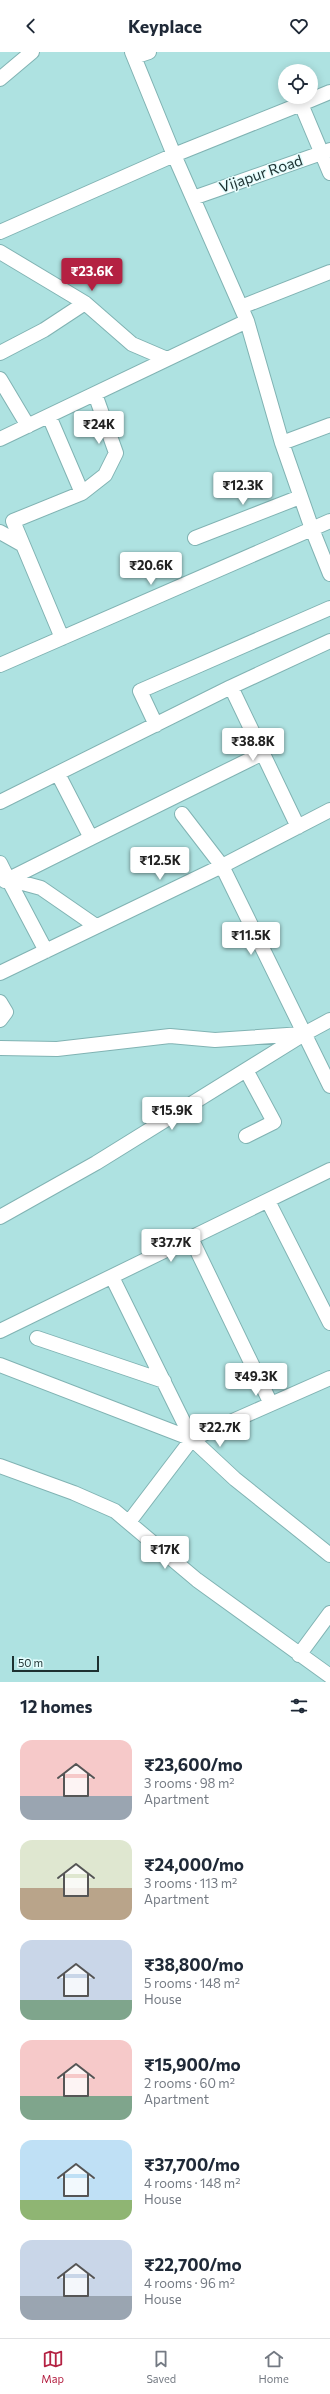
<!DOCTYPE html>
<meta charset="utf-8">
<style>
body{margin:0;font-family:Commissioner,sans-serif;background:#f2f2f3;color:#1f2937;height:100vh;display:flex;flex-direction:column;font-size:15px;white-space:nowrap}
*{box-sizing:border-box;margin:0}
p{font-size:13px;color:#747a83}
.icon{flex:none;width:22px;height:22px;fill:none;stroke:currentColor;stroke-width:2;stroke-linecap:round;stroke-linejoin:round}
.map{position:relative;height:1630px;overflow:hidden}
.drawer{display:flex;flex-direction:column;background:#fff;flex:1}
.drawer>*{flex:none}
.buttons{position:absolute;left:278px;top:12px;display:grid;gap:8px}
.buttons a{display:grid;place-items:center;width:40px;height:40px;border-radius:50%;background:#fff;box-shadow:0 2px 10px #0003;font-size:20px}
.scale{position:absolute;left:12px;bottom:10px;width:87px;box-sizing:border-box;padding-left:4px;border:2px solid #1d3131;border-top:0;font-size:11px;line-height:14px;white-space:nowrap;color:#1d3131;-webkit-text-stroke:3px #e4fdfd;paint-order:stroke}
.price{position:absolute;translate:-50% -34px;padding:0 9px;border-radius:4px;background:#fff;color:#222;font-size:13px;line-height:26px;filter:drop-shadow(0 1px 2px #0008)}
.price::after{content:'';position:absolute;left:50%;top:24px;width:12px;height:9px;margin-left:-6px;background:inherit;clip-path:polygon(0 0,100% 0,50% 100%)}
.price.selected{background:#b42142;color:#fff}
ul{padding:0;list-style:none}
li{display:flex;align-items:center;gap:12px;height:100px;padding:0 20px}
li span{display:grid;place-items:center;flex:none;width:112px;height:80px;border-radius:12px;color:#555}
li>.icon{margin-inline-start:auto}
span .icon{width:48px;height:48px;fill:#fffc;stroke-width:1}
li b{font-size:17px}
h2{display:flex;justify-content:space-between;align-items:center;height:48px;padding:0 20px;font-size:17px}
header{display:flex;justify-content:space-between;align-items:center;height:52px;padding:0 20px;background:#fff;font-size:18px;font-weight:700}
.dock{display:flex;justify-content:space-around;align-items:center;height:56px;border-top:1px solid #e0e1e3;background:#fff;font-size:11px;color:#747a83}
.dock a{display:grid;justify-items:center;gap:2px}
.dock .selected{color:#b42142}
.map>svg:first-child{display:block}
.lines{fill:none;stroke-linecap:round;stroke-linejoin:round}
.minor-casing{stroke:#81b3b3;stroke-width:16}
.minor{stroke:#fff;stroke-width:14}
.labels{text-anchor:middle;stroke-width:3;stroke-linejoin:round;paint-order:stroke}
.street-label{font-size:15px;fill:#1d3131;stroke:#e4fdfd}
</style>
<header><svg class="icon" aria-label="back" viewBox="0 0 24 24"><path d="M15 5l-7 7 7 7"/></svg>Keyplace<svg class="icon" aria-label="heart" viewBox="0 0 24 24"><path d="M12 20l-8-8c-3-5 5-10 8-4 3-6 11-1 8 4z"/></svg></header>
<div class="map">
<svg width="330" height="1630" viewBox="0 0 330 1630">
<rect width="100%" height="100%" fill="#aee2e1"/>
<g class="lines">
<g class="minor-casing">
<path id="minor" d="M132,0L174,103L247,269L282,391L312,477L330,522
M134,5L149,0
M0,27L32,0
M330,40L301,52L330,121
M193,146L330,98
M0,180L174,103L301,52
M0,200L85,251L132,292L167,307
M241,255L330,220
M0,301L44,278L85,251
M0,327L28,374
M49,364L82,441L13,469L62,586
M0,387L247,269
M282,391L330,373
M82,441L105,423L116,401L95,342
M0,480L23,493
M195,486L300,445
M0,613L330,469
M231,635L298,775
M156,673L140,639L330,556
M58,722L91,786L263,701
M0,750L231,635L330,589
M182,762L222,814L330,1034
M0,811L8,827L41,836L96,874
M8,827L46,899
M5,829L91,786
M0,921L222,814L330,758
M0,950L6,960L0,968
M0,996L57,997L170,984L215,988L302,982
M246,1018L274,1070L246,1084
M268,1149L330,1271
M0,1165L96,1111L304,982L330,968
M191,1186L271,1352
M112,1225L192,1387
M0,1279L330,1118
M37,1286L164,1329
M0,1313L192,1387L330,1326
M0,1414L74,1441L115,1459L197,1528L330,1624
M129,1470L192,1387L235,1427L330,1503
M299,1603L330,1561"/>
</g>
<use href="#minor" class="minor"/>
</g>
<g class="labels">
<g class="street-label">
<text transform="translate(261 122) rotate(-19)" y="5">Vijapur Road</text>
</g>
</g>
</svg>
<div class="buttons">
<a><svg class="icon" aria-label="locate" viewBox="0 0 24 24"><circle cx="12" cy="12" r="6"/><path d="M12 2v4M12 18v4M2 12h4M18 12h4"/></svg></a>
</div>
<div class="scale">50 m</div>
<b class="price selected" style="left:92px;top:240px">₹23.6K</b>
<b class="price" style="left:99px;top:393px">₹24K</b>
<b class="price" style="left:243px;top:454px">₹12.3K</b>
<b class="price" style="left:151px;top:534px">₹20.6K</b>
<b class="price" style="left:253px;top:710px">₹38.8K</b>
<b class="price" style="left:160px;top:829px">₹12.5K</b>
<b class="price" style="left:251px;top:904px">₹11.5K</b>
<b class="price" style="left:172px;top:1079px">₹15.9K</b>
<b class="price" style="left:171px;top:1211px">₹37.7K</b>
<b class="price" style="left:256px;top:1345px">₹49.3K</b>
<b class="price" style="left:220px;top:1396px">₹22.7K</b>
<b class="price" style="left:165px;top:1518px">₹17K</b>
</div>
<section class="drawer">
<h2>12 homes<svg class="icon" aria-label="filters" viewBox="0 0 24 24"><path d="M4 7h16M4 17h16"/><circle cx="9" cy="7" r="2"/><circle cx="15" cy="17" r="2"/></svg></h2>
<ul>
<li><span style="background:linear-gradient(#f6c9c9 70%,#9aa5b1 0)"><svg class="icon" aria-label="home" viewBox="0 0 24 24"><path d="M3 11l9-7 9 7M6 9v11h12V9"/></svg></span><div><b>₹23,600/mo</b><p>3 rooms · 98 m²</p><p>Apartment</p></div></li>
<li><span style="background:linear-gradient(#dfe7d0 60%,#b9a48a 0)"><svg class="icon" aria-label="home" viewBox="0 0 24 24"><path d="M3 11l9-7 9 7M6 9v11h12V9"/></svg></span><div><b>₹24,000/mo</b><p>3 rooms · 113 m²</p><p>Apartment</p></div></li>
<li><span style="background:linear-gradient(#c9d6e8 75%,#7fa58c 0)"><svg class="icon" aria-label="home" viewBox="0 0 24 24"><path d="M3 11l9-7 9 7M6 9v11h12V9"/></svg></span><div><b>₹38,800/mo</b><p>5 rooms · 148 m²</p><p>House</p></div></li>
<li><span style="background:linear-gradient(#f6c9c9 70%,#7fa58c 0)"><svg class="icon" aria-label="home" viewBox="0 0 24 24"><path d="M3 11l9-7 9 7M6 9v11h12V9"/></svg></span><div><b>₹15,900/mo</b><p>2 rooms · 60 m²</p><p>Apartment</p></div></li>
<li><span style="background:linear-gradient(#bfe0f5 75%,#8fb573 0)"><svg class="icon" aria-label="home" viewBox="0 0 24 24"><path d="M3 11l9-7 9 7M6 9v11h12V9"/></svg></span><div><b>₹37,700/mo</b><p>4 rooms · 148 m²</p><p>House</p></div></li>
<li><span style="background:linear-gradient(#c9d6e8 70%,#9aa5b1 0)"><svg class="icon" aria-label="home" viewBox="0 0 24 24"><path d="M3 11l9-7 9 7M6 9v11h12V9"/></svg></span><div><b>₹22,700/mo</b><p>4 rooms · 96 m²</p><p>House</p></div></li>
</ul>
</section>
<nav class="dock">
<a class="selected"><svg class="icon" aria-label="map" viewBox="0 0 24 24"><path d="M3 6l6-2 6 2 6-2v14l-6 2-6-2-6 2zM9 4v14M15 6v14"/></svg>Map</a>
<a><svg class="icon" aria-label="saved" viewBox="0 0 24 24"><path d="M7 4h10v16l-5-4-5 4z"/></svg>Saved</a>
<a><svg class="icon" aria-label="home" viewBox="0 0 24 24"><path d="M3 11l9-7 9 7M6 9v11h12V9"/></svg>Home</a>
</nav>
